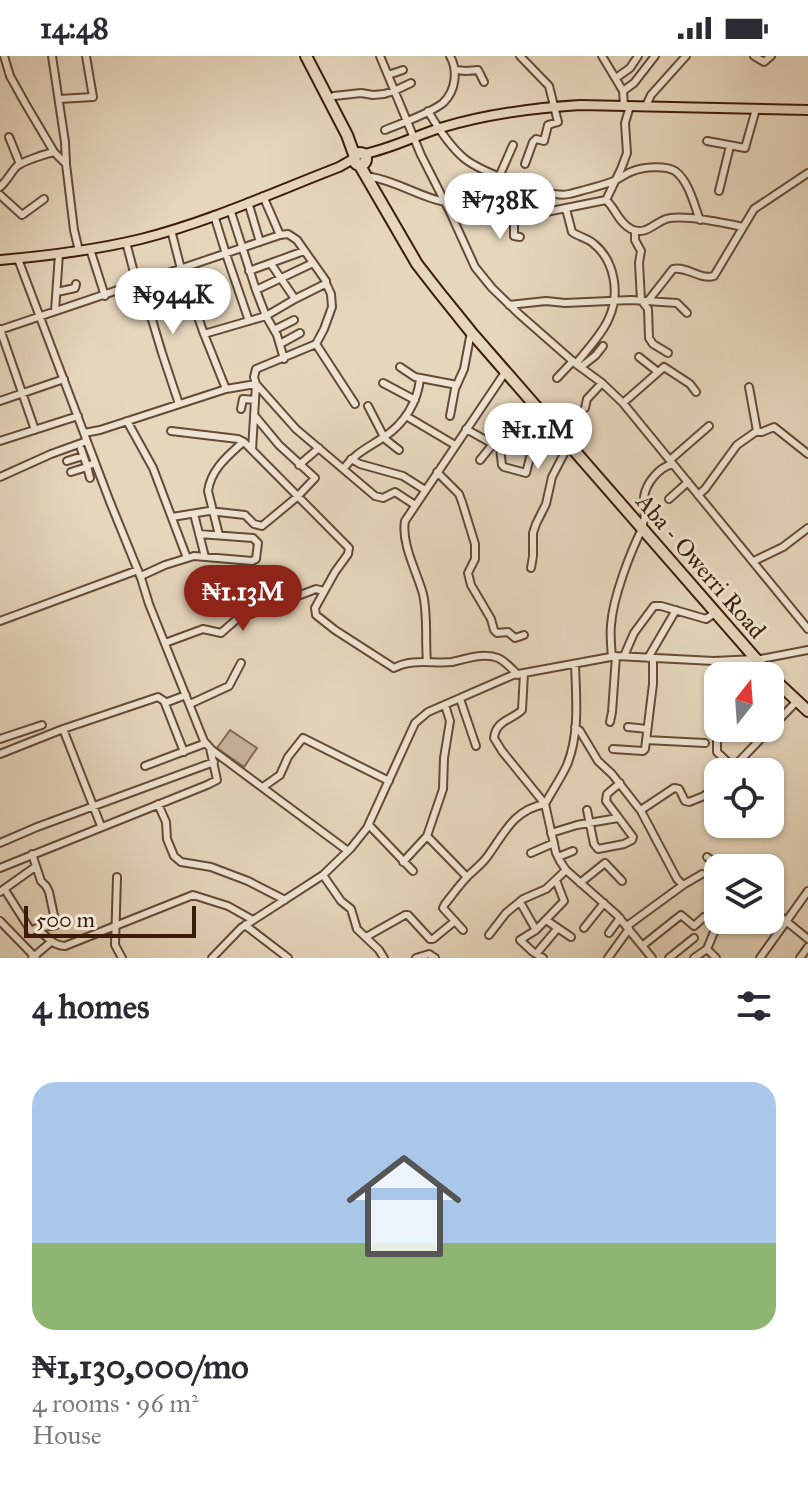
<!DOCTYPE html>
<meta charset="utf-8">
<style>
body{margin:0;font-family:"IM FELL Great Primer",serif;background:#f7f7f7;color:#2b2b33;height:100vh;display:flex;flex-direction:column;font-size:30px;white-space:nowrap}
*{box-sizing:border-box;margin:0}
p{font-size:26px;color:#7c7c81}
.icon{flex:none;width:44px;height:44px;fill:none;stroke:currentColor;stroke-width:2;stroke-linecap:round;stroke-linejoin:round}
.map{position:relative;height:902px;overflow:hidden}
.details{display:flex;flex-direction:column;background:#fff;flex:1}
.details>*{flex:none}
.needle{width:52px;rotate:17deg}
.controls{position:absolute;left:704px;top:606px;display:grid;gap:16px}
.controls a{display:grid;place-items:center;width:80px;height:80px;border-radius:16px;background:#fff;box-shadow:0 2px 6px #0004;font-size:40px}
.scale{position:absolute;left:24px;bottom:20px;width:172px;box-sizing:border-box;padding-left:8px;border:4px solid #3c1c09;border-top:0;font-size:22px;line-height:28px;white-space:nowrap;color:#3c1c09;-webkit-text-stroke:6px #efe4d3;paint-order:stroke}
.price{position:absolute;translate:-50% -68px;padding:0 18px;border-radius:28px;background:#fff;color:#222;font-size:26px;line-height:52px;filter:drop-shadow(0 2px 4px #0008)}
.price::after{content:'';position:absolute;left:50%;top:48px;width:24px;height:18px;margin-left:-12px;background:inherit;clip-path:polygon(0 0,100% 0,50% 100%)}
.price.selected{background:#8f2418;color:#fff}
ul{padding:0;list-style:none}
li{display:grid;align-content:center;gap:16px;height:424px;padding:0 32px}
li span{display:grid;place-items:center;height:248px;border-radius:24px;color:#555}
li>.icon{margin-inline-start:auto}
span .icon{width:144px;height:144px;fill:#fffc;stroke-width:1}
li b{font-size:34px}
h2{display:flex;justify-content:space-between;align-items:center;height:96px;padding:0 32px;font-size:34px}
.status{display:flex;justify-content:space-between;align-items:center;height:56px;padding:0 40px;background:#fff;direction:ltr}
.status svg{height:22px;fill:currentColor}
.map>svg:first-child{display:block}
.green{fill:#c9b69e;stroke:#826954;stroke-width:2}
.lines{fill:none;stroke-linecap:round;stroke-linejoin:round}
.minor-casing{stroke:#664a36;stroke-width:10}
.major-casing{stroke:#3c1c09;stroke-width:12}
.highway-casing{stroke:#3c1c09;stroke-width:14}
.minor{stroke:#efe4d3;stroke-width:6}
.major{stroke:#e6d6bc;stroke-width:8}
.highway{stroke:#e6d6bc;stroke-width:10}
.labels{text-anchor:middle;stroke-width:6;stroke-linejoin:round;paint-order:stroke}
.street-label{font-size:24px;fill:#3c1c09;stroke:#efe4d3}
</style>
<div class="status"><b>14:48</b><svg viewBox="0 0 49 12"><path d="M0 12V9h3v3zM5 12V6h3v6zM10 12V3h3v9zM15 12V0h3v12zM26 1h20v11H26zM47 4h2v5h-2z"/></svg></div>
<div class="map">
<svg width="808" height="902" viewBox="0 0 808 902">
<rect width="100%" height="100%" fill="#e6d6bc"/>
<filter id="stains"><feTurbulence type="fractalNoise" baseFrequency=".0025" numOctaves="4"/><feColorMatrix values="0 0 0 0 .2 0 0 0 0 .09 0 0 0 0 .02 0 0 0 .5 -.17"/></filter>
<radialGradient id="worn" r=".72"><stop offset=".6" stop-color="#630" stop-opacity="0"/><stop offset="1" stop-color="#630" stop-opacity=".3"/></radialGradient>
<path class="green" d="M230,674L257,692L244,711L217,692Z"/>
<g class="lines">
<g class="minor-casing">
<path id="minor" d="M4,0L10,20L25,47L54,96L66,108L74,174L79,195
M52,0L65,86L66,108
M380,0L421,99L450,156L475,211L492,232L519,258L576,308L602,327L623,347L808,573
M520,0L549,30L558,66L548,69L544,85L536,83L533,86L525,108
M602,0L623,35L624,50
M754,0L764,6L771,0
M456,14L466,15L478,14L484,26
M388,19L403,14
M616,22L630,12L638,0
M623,35L634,27L655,0
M334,40L361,37L373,39L384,38L394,35L411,27
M59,43L93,41L86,0
M646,50L651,39L686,0
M428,55C438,72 450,91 465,103C482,116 550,143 569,138C584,134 602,130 616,124C622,121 627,117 633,115C643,111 665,109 675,115C689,125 694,149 700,164
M385,74C402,67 429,58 443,47C456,35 458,14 450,0
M9,81L20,108
M707,85L745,92L756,53
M371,121C397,125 419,141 445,146
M499,121L513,89
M0,131C7,125 11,116 17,110C24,105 45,98 54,96
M719,135L730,90
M0,139L22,159L44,143
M606,144C616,153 618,166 631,173C645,180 653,168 666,163C682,158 725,167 743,171
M248,146L260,186
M230,153L256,234L266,260L277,279L284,303
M566,153L572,176C579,181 588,182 594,188C615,205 620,238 609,262C602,279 587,293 576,308
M450,156L488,158L501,163L506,164L606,144L621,113L627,97L625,67L630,50
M214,159L226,198L249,265
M514,162V180L520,181
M171,174L181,213L204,278L266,260L295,243L325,228L326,225L297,184L288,178L280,179
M635,175V184L641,195L639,207L641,244L648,253L649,282L653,288L668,297
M126,186L137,228L143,238L150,257L162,297L179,348
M90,193L105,240
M18,203L110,446L141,522L149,548L204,685L212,694L348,795
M271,208L295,243
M249,215L304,195
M326,227L331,238L332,251L324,273L316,288L256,313L254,321L256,328L296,373L375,440L383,442L395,436L415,449
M256,234L313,207
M57,236L75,232L76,228
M648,245L673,213C688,210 699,224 714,220L754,153L808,117
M509,249L546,245L565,247L631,244L677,247L687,257
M55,255L59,198
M0,273L35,374
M0,274L280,179L263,140
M274,274L294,264
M204,278L226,333
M280,288L300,277
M316,288L355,348
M639,301L658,316
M400,311L415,321L457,329
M581,311L596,299L603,290
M557,322L573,305
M383,327L415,344
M0,345L64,323
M623,347L664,311L690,328L696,336
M368,350L385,383L399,394
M585,352L587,343L602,327
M241,353L243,343L255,344
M406,360L455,389
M450,360L455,333L464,313L471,276
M127,365L153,412L187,502
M466,373L500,392L502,409L504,411L526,417L536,379L548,363
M171,375L238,383L244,386L349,492L348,498L335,516L315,552L316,559L335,574L394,612C412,602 433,608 452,606C466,603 484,596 498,602C505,605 512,613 518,619
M756,376H762L774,371L808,398
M84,377L100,374L226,333L256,328L252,394
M0,385L78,360
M81,393L87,410L95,407
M351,403L360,408L403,420L425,434
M480,404L493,388
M670,404L709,370
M67,405L83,400
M299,409L319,392
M87,410L90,422
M344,412C355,397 369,391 384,381C404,368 418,346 420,322
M71,416L87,411
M437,416L459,438L462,446L475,488V503L468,517L471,529L491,563L494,574L497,577L508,576L515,582L524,579
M0,421L51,398L87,385
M698,439L705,433L737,389L757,375L749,331
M669,443L688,426
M194,458L205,501
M172,461L209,455L245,459L254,468L262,470L297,441L315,422L279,389L254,359
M643,468C647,458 643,451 644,441C646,427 659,411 673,408
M219,479L208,435C211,413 228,400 243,386
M754,505L783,491L808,472
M531,512L533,500V477L536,468L546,448L552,421L569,388
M141,520L165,509L194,500L252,505L256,503L258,487L253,482L199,478
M0,565L138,514
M165,587L203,573L221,577L237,563L316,533L324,535
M624,600L634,577L654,550H661L706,563L715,557
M612,601C611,590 610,580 611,569C613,541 630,497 642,473
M648,602L676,554
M761,603L808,594
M427,606C425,584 428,560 423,538C417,516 401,488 405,465L506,315
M720,606V620
M575,608C576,641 580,677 567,709C561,722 552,735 545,748L556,797L560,805L566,814L617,859L652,902
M524,617L522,654C512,664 496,664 494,682L502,695L545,748
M460,643L476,690
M165,647L186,639
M190,648L229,630L241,607
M610,666L612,656L616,600
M575,671L580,675L598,705L612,718L641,755L677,823L683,829
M628,671L647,673
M719,672L717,679V696L734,712
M63,673L101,770
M0,683L42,669
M646,684L705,687
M613,693L643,695L645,693L653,628V602
M0,698L63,673L158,641L164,645L184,696
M145,710L206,687
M729,716L797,645
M263,731L280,719L288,701L303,682L389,725
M158,748L166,766L167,783L174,800L181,806L211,811L248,825L285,844
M587,754L594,788L598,793L624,788L632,784L633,781L606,745L607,738L620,727
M641,754L674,732L679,733L685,745L689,746L704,740L718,728
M369,769L413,815
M551,777L577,769L618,762
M427,780L467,821
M0,787L37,771L214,706
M531,797L554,787
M558,801L573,795
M707,801L721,812
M403,806L427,780L443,733L444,702L450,665L445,649
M0,812L207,729L217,724L210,692
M323,819L341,845L351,853L357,873L379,894L384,902
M117,821L115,889L122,902
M580,827L605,807L622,825
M5,834L31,875L37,872L56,869L49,836L46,830L41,825L32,798
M0,836L35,811
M520,846L536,874L564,845L556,824
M770,852L808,883
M546,864L571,881
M0,865L36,902
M245,869L288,902
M627,870L683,829L702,818
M37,872C46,880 53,890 65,890L193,839L228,850L253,864
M584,872L604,847
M463,874L443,852L445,848C453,838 460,828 469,819C475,813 482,808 487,801C504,778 513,754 545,748
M536,874L520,884L533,896L543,902
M609,877L620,862
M489,879L506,857L523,843L546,833L566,814
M366,881L405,859H408L430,883H433L455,865
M642,890L681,859L694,870L704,861
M707,893L716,902
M536,898L557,873
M32,902L51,886
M212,902L241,872L323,819L351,792L367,772L415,667L428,656L513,619L616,600L714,605L756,603
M416,902L429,898L435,902
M608,902L629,873
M669,902L694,882
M694,902L707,893L719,864
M760,902L808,835
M800,902L808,891"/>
</g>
<g class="major-casing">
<path id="major" d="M364,98C390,93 415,80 440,72C486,58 532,52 580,49L808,54
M0,204C47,200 95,194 141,183C209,166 274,136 339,111L355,102"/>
</g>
<g class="highway-casing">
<path id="highway" d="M306,0L347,79L355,101
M354 103a6 6 0 1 1 12 0a6 6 0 1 1-12 0Z
M359,108L417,208L438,235L471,276L756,603L779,628L808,655"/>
</g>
<use href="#minor" class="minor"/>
<use href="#major" class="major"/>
<use href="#highway" class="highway"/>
</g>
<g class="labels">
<g class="street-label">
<text transform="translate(701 510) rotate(49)" y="8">Aba - Owerri Road</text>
</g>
</g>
<rect width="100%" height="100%" filter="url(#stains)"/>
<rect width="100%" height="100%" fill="url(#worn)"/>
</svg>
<div class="controls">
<a><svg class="needle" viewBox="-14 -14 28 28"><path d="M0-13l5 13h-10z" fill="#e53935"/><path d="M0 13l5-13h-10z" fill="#7c7c81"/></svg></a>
<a><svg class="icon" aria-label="locate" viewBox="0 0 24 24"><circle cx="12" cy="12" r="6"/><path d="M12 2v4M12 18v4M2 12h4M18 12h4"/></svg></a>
<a><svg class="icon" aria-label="layers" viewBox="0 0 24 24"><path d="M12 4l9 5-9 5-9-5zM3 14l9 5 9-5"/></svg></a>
</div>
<div class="scale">500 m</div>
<b class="price" style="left:500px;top:185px">₦738K</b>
<b class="price" style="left:173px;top:280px">₦944K</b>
<b class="price" style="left:538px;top:415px">₦1.1M</b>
<b class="price selected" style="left:243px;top:577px">₦1.13M</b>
</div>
<section class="details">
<h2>4 homes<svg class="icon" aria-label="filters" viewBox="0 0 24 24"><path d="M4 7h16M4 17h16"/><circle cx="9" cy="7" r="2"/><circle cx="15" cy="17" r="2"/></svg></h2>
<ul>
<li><span style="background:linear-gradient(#a9c7e8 65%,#8fb573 0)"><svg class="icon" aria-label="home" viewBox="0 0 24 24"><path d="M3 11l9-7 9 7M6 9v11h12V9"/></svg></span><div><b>₦1,130,000/mo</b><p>4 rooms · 96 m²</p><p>House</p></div></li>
</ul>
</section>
